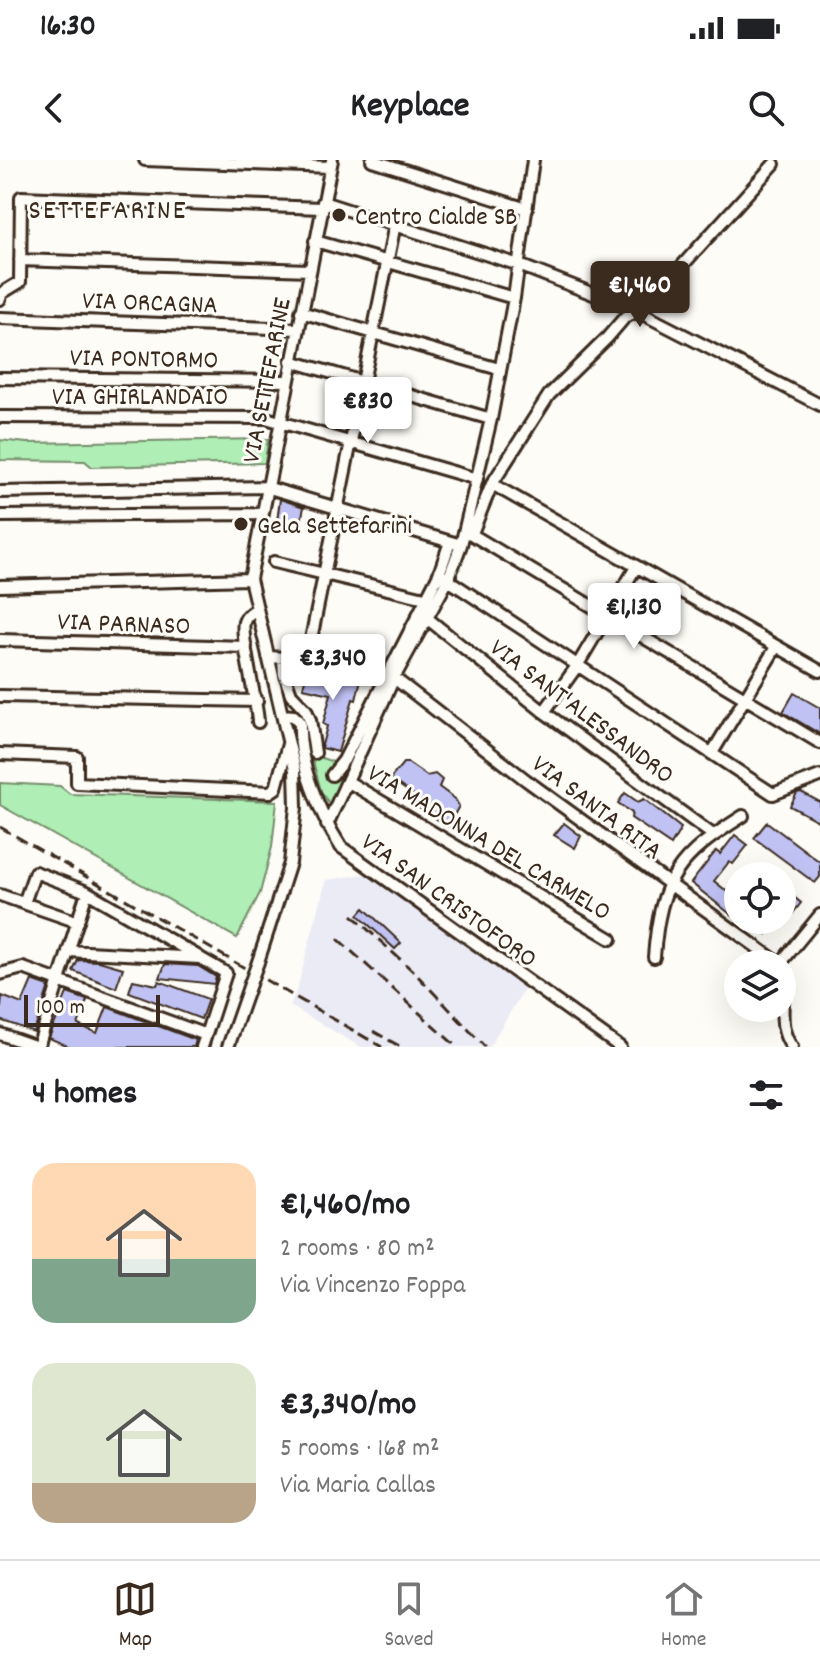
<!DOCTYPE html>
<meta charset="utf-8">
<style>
body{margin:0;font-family:Dekko,sans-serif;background:#f2f2f2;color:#202124;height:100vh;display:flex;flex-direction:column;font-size:30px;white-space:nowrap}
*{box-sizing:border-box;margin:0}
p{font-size:26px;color:#757577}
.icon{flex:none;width:44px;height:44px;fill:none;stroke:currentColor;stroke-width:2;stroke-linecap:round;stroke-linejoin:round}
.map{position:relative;height:887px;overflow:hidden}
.details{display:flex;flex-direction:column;background:#fff;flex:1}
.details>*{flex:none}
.controls{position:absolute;left:724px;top:702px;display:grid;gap:16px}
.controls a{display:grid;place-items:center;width:72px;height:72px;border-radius:50%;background:#fff;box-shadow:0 8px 32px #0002;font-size:40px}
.scale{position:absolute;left:24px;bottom:20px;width:136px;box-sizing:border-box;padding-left:8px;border:4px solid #3b2a1e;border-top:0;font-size:22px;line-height:28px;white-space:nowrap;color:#3b2a1e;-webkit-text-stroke:6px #fdfcf7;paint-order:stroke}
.price{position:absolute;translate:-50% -68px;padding:0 18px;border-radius:8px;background:#fff;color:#222;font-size:26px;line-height:52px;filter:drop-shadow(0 2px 4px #0008)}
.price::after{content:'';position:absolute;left:50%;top:48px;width:24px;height:18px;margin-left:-12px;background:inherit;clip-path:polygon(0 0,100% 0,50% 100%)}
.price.on{background:#3b2a1e;color:#fff}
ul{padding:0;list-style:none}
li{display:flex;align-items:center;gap:24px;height:200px;padding:0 32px}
li span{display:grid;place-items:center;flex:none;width:224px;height:160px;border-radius:24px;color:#555}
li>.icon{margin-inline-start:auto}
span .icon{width:96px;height:96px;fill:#fffc;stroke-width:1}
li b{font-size:34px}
h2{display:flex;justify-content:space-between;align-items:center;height:96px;padding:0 32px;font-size:34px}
.status{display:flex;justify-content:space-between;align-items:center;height:56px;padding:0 40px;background:#fff;direction:ltr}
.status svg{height:22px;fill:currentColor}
header{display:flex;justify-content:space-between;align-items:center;height:104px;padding:0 32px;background:#fff;font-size:36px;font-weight:700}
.tab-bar{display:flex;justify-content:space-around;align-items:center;height:112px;border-top:2px solid #e0e0e0;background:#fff;font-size:22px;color:#757577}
.tab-bar a{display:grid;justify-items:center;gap:4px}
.tab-bar .on{color:#3b2a1e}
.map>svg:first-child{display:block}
.built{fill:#ebebf6}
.green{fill:#afeeb5;stroke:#758c6a;stroke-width:2}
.building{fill:#c0c2f4;stroke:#3b2a1e;stroke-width:2}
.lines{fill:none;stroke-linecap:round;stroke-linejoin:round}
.minor-casing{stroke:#3b2a1e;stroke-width:16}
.minor{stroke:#fdfcf7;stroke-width:10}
.rail{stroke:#3b2a1e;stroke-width:3;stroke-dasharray:12 6;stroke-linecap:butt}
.minor-bridge-casing{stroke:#3b2a1e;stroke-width:16;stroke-linecap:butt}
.minor-bridge{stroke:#fdfcf7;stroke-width:10}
.poi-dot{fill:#3b2a1e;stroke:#fdfcf7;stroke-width:3}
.labels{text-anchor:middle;stroke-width:6;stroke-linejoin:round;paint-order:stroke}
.poi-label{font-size:26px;fill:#3b2a1e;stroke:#fdfcf7;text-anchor:start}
.street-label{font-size:26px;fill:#3b2a1e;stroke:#fdfcf7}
.neighbourhood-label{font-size:28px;letter-spacing:2px;fill:#3b2a1e;stroke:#fdfcf7}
</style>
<div class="status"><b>16:30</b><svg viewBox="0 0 49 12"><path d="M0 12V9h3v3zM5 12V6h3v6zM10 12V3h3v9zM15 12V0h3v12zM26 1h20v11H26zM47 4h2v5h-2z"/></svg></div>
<header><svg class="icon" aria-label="back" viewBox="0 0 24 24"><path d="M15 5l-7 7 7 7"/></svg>Keyplace<svg class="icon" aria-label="search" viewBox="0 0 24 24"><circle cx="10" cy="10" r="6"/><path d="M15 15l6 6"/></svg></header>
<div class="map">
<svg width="820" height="887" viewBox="0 0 820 887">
<rect width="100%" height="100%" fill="#fdfcf7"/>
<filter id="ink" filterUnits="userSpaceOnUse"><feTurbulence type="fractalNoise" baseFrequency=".0125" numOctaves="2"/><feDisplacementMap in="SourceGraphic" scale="16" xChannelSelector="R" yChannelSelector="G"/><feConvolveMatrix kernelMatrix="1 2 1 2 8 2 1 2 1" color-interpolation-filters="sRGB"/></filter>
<g filter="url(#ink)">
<path class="built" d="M366,714L525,828L489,887H361L290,846L297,829L326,720Z"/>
<path class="green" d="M268,279L265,303L92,307L85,301L0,300V280L27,283Z
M390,522L331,647L321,631L311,594L344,606Z
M0,623L60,626L70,634L277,641L272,687L260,733L237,778L0,645Z"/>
<path class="building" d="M280,339L304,347L300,366L277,361Z
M298,507L361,519L356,540L353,539L338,592L322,588V585L327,566L323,564L331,534L303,528L306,516L296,514Z
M794,533L820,548V574L783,552Z
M403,603H408L427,616L435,614L442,620L439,627L455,639L459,646L448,666L411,643L415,636L390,619Z
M801,632L820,642V662L790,646L797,633Z
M625,633L638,642L644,639L681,668L671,685L631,658L632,653L618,643Z
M767,662L820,702V717L815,723L754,678Z
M564,663L581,676L575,688L554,675Z
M735,675L748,685L733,704L729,702L714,721L738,740V760L691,723L716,691L720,694Z
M788,732L801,743L782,767V740Z
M364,748L401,783L395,789L358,755Z
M749,760H778L767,774Z
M78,800L99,801L123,808L116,828L73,811Z
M165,804L198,806L216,817L214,824L160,818Z
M32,820L49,826L34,872L0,860L2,836L22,844Z
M133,820L157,825L159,821L208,839L201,859L129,832Z
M67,833L87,840L78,865L97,873L107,847L196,880L194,887H70L49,878Z"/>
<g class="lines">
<g class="minor-casing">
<path id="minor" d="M145,0L330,7
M372,0L527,49
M323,42L519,105L637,151L820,245
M315,81L514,138
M20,100L309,110
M0,139L2,133L20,122L21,37L322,48
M301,152L499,209
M0,158L298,169
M291,201L491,259
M0,218L287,221
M0,257L266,258L477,319
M492,324L820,511
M0,332L266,327L461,385
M0,356L261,354
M466,371L820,583
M472,373L492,324L549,235L607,178L625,157L643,149L774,4
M274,402L425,438
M439,414L773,634L820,616
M0,426L250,419
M257,449C251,452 246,456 244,462C240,476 257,541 258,562
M428,459L544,552L713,675
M0,480L246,487
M268,497L307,499L394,518L526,620L780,804
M283,498L284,514L291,534L306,550L310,560L315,593
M307,499L395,64
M0,536L257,541
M544,552L577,506L636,407
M282,555L294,556L300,563C298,604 320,654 341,687L620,887
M712,593L776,487
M0,594L77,597V623L270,632L276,628L288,584
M332,615L344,600L439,414L450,382
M347,621L611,779
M327,665L394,518L448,420L461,385L491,259L514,138L533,0
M0,735L78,762
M24,743L35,712L87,732L199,797
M68,791L200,798L226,813L202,887
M654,797C660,718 678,697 743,656
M258,802L290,703L296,647L295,610L250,419L332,0
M780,804L820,755
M0,814L23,808L206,875
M782,818C786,842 776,866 792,887
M0,874L37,887
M38,887L87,732
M228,887L250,824"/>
</g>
<use href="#minor" class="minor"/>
<path class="rail" d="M0,667L382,887
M352,755L415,813L485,887
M338,779L457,887
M373,871L401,887"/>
<g class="minor-bridge-casing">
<path id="minor-bridge" d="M250,824L258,802"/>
</g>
<use href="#minor-bridge" class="minor-bridge"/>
</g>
</g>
<g class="poi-dot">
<circle cx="339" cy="55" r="8"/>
<circle cx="241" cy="364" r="8"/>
</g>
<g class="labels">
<g class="poi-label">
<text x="355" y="64">Centro Cialde SB</text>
<text x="257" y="373">Gela Settefarini</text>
</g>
<g class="street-label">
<text transform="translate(150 141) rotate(2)" y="9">VIA ORCAGNA</text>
<text transform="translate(144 197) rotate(1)" y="9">VIA PONTORMO</text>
<text transform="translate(265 220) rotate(-79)" y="9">VIA SETTEFARINE</text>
<text x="140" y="244">VIA GHIRLANDAIO</text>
<text transform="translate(124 462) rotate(2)" y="9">VIA PARNASO</text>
<text transform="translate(583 550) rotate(37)" y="9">VIA SANT'ALESSANDRO</text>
<text transform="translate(598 646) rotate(37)" y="9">VIA SANTA RITA</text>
<text transform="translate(490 681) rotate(31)" y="9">VIA MADONNA DEL CARMELO</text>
<text transform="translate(450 739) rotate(36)" y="9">VIA SAN CRISTOFORO</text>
</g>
<g class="neighbourhood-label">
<text x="108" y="58">SETTEFARINE</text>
</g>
</g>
</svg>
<div class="controls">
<a><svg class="icon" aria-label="locate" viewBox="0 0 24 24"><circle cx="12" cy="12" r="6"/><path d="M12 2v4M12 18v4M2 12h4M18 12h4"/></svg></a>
<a><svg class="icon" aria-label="layers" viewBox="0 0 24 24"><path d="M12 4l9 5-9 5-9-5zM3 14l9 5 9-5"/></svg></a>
</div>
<div class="scale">100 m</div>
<b class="price on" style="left:640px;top:169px">€1,460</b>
<b class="price" style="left:368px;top:285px">€830</b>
<b class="price" style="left:634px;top:491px">€1,130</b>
<b class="price" style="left:333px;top:542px">€3,340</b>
</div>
<section class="details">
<h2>4 homes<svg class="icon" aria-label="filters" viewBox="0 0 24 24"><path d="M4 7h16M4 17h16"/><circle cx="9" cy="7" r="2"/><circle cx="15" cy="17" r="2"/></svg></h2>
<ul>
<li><span style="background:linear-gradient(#ffd9b3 60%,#7fa58c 0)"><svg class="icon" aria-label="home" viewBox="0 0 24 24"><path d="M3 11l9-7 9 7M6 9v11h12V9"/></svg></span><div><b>€1,460/mo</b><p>2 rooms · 80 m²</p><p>Via Vincenzo Foppa</p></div></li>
<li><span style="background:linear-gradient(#dfe7d0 75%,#b9a48a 0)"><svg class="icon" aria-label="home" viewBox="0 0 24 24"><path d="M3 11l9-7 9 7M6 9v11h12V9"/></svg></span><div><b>€3,340/mo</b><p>5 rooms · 168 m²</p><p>Via Maria Callas</p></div></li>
</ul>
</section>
<nav class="tab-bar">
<a class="on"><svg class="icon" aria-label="map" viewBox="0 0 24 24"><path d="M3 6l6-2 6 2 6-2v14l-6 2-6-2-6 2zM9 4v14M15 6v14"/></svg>Map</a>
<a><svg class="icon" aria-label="saved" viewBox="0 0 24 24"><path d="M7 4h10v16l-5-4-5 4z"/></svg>Saved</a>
<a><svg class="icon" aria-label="home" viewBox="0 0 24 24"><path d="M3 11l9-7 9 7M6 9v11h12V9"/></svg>Home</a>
</nav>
